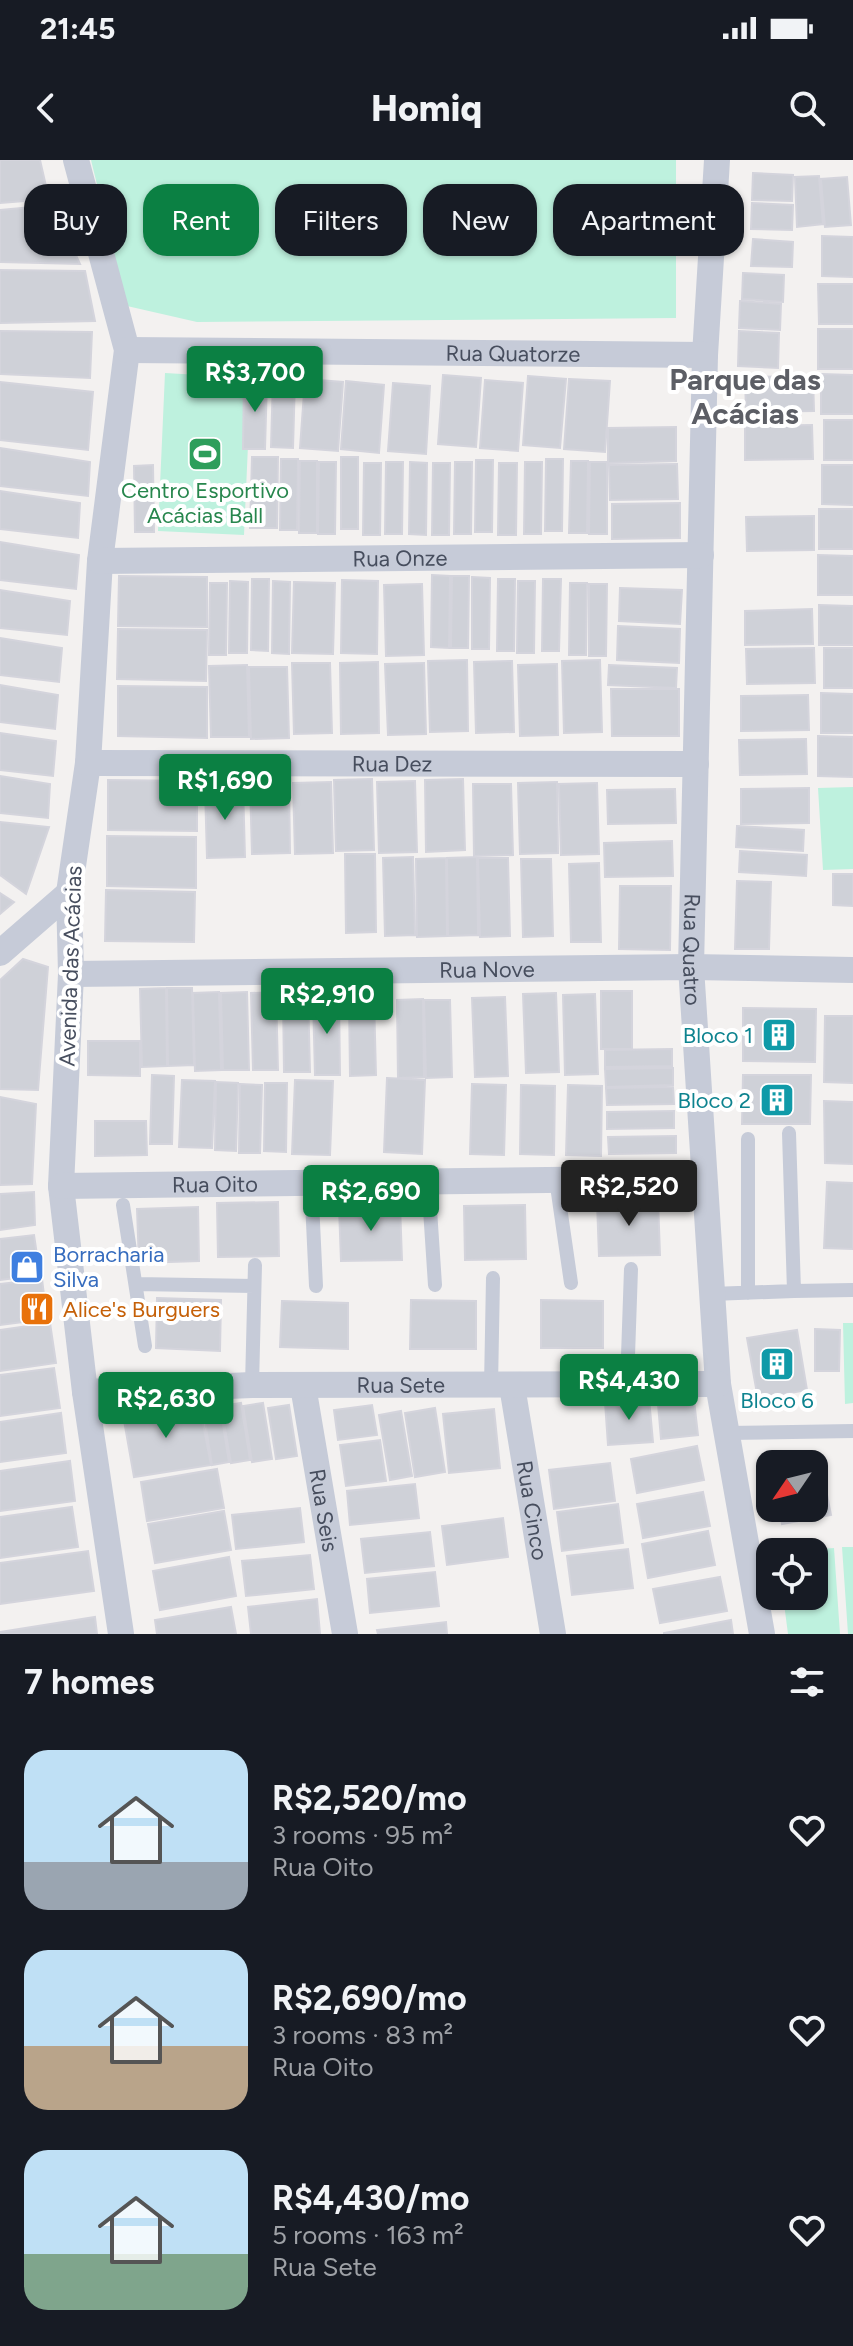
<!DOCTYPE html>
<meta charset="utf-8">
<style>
body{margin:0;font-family:Figtree,sans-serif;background:#20242c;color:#f1f3f6;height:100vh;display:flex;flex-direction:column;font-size:30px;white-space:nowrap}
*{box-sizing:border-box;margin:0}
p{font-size:26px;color:#9ea1a6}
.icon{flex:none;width:44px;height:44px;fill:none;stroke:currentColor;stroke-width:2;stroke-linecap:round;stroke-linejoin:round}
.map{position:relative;height:1474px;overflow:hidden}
.side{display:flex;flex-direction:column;background:#171b24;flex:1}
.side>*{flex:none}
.guide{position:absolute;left:24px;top:24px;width:806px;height:72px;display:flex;gap:16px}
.needle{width:52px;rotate:235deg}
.tools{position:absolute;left:756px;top:1290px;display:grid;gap:16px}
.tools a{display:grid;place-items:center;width:72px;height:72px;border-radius:16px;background:#171b24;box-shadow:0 2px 6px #0004;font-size:40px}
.price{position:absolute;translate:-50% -68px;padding:0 18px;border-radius:8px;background:#0b8043;color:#fff;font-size:26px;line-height:52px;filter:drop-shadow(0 2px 4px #0008)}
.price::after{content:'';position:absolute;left:50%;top:48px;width:24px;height:18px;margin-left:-12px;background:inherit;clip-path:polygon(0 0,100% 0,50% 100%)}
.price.selected{background:#222;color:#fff}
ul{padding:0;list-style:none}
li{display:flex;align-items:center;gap:24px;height:200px;padding:0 24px}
li span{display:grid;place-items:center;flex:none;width:224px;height:160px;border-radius:24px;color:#555}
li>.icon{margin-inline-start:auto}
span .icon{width:96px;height:96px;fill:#fffc;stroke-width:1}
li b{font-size:34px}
h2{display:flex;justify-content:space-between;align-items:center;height:96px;padding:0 24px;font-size:34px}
.pill{padding:0 28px;border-radius:24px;background:#171b24;box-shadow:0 2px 6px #0004;font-size:28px;line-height:72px}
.pill.selected{background:#0b8043;color:#fff}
.status{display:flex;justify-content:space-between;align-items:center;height:56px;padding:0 40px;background:#171b24;direction:ltr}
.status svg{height:22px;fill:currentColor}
header{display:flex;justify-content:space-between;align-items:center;height:104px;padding:0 24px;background:#171b24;font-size:36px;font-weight:800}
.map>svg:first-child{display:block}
.green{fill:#bef1de}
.building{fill:#cfd1d8;stroke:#d4d4dc;stroke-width:2}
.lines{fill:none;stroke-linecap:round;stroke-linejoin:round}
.lane{stroke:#c6cbd8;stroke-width:14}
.street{stroke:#c6cbd8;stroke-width:26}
.labels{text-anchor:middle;stroke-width:8;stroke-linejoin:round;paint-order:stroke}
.street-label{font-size:22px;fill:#474e5e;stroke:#fff}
.leisure-label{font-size:22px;fill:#27864d;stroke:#fff}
.culture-label{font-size:22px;fill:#0d838f;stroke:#fff;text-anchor:end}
.shop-label{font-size:22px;fill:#366cbe;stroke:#fff;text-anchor:start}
.food-label{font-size:22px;fill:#c56008;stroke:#fff;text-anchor:start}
.district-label{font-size:30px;font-weight:bold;fill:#5c5e65;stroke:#fff}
</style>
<div class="status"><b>21:45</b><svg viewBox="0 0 49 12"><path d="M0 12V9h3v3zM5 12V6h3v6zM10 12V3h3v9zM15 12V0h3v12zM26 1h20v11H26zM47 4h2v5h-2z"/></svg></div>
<header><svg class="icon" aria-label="back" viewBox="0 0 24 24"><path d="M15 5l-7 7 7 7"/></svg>Homiq<svg class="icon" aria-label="search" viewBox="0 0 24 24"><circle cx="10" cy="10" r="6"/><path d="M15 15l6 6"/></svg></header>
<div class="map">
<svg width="853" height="1474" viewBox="0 0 853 1474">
<rect width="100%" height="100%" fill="#f3f1f0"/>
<path class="green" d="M91,0H676V158L197,162L127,146Z
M165,213L251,218L244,375L158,371Z
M853,627V709L823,710L818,628Z
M843,1163H853V1243L845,1244Z
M842,1387H853V1474H848Z
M834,1388L840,1474H788L783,1436H814V1392H777Z"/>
<path class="building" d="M0,0H40L49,39L0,43Z
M753,13L793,15L792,41L752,40Z
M819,16L823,64L797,67L795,17Z
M847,17L851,65L825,67L821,19Z
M752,43L793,45L792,70L751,69Z
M53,45L80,104L0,102V50Z
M822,76L853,77V117L822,116Z
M753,79L793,82L792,107L751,106Z
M0,110L85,111L95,161L0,163Z
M743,113L784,115L783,142L742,139Z
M818,124H853V164H819Z
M740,141L781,144L780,170L739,168Z
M818,169H853V209H818Z
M0,171L92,172L90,218L0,214Z
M739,171L779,173L778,208L738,206Z
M821,214L853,215V254H821Z
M443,215L481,218L476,287L438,284Z
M528,216L566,219L560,288L523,285Z
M813,216L814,251L746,252L745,217Z
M273,218L295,219L293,288L271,287Z
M244,219L267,220L265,289H243Z
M305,219L343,222L338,291L300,288Z
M569,219L610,221L605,292L564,289Z
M485,220L523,223L518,291L480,288Z
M346,221L384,225L379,293L341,289Z
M0,222L93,232L88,290L0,280Z
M393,223L430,226L426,294L388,291Z
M824,260H853V300H824Z
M812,265L813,299L745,300V266Z
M676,267V301L608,303V268Z
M0,288L90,302L88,336L0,326Z
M252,297H278L277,368H250Z
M341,297H358V369H341Z
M281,299H298L297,370H280Z
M546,299H563L562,371H545Z
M476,300H493L492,372H475Z
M300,301H317V373H299Z
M571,301H588L587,373H569Z
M319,302H336L335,374H318Z
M386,302H403L402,374H385Z
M410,302L427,303L426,375L409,374Z
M455,302H472L471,374H454Z
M525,302H542L541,374H524Z
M590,302H607V374H589Z
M364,303H381L380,375H363Z
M433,303H450L449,375H432Z
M499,303H517L516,375H498Z
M677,304L678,339L610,340L609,305Z
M153,305L154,372H135L134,306Z
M822,305H853V345L822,344Z
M0,331L80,343L78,378L0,369Z
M680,343V378L612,379V344Z
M819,349H853V389H819Z
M814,356V390L747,391L746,357Z
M0,382L79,395L76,429L0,420Z
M818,395L853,396V435H818Z
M432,415L450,416L449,488L431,487Z
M119,416L207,417V467L118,466Z
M452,416H469L468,488H451Z
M472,417L490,418L489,489H472Z
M252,419H269L268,491L251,490Z
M498,419H515L514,491H497Z
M543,419H561L559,491H542Z
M342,420L378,421L377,494L341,493Z
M230,421L248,422L247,493H229Z
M273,421L290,422L289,494L272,493Z
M518,421H535L534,493H517Z
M294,422L335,423L333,494L292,493Z
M210,423H227L226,495H209Z
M570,423H587L586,495H569Z
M422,424L424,495L386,496L384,425Z
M589,424H607L606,496H589Z
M620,428L682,430L680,464L619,461Z
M0,430L70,441L67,475L0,468Z
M819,445L853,446V485H819Z
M812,449L813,484L745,485V451Z
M618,466L680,469L679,503L617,500Z
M118,469L207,470L206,521L117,519Z
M0,478L62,488L59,522L0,515Z
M814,488L815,523L747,524L746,489Z
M824,488H853V528H824Z
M467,500L468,571L430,572L428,501Z
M600,500L602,572L564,573L562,501Z
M512,501L514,572L476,573L474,502Z
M378,502L379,573L341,574L340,503Z
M292,503H330L332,573L294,574Z
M424,503L426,574L388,575L385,504Z
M557,504L558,575L520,576L518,505Z
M247,505L249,577H211L209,506Z
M609,505L677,508L676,528L608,525Z
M249,507H287L289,578L251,579Z
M0,525L58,535L55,569L0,562Z
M118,526L207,527V578L118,576Z
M611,529H679V576H612Z
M821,533L853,534V573H821Z
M808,535L809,570L741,571V536Z
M0,573L56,581L53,616L0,610Z
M818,576L853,577V617L818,616Z
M806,579L807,614L740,615L739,580Z
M0,616L50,624L48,658L0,653Z
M372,619L374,690L336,691L334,620Z
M463,619L465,690L426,692L425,620Z
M108,620L197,621V671L108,670Z
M415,621L417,692L379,693L377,622Z
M289,622L290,693L252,694L250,623Z
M331,622L333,693L295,694L293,623Z
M557,622L558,693L520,694L518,623Z
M597,623L599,694L561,695L559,624Z
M473,624H511L513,695L474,696Z
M243,626L245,697L207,698L205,627Z
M809,628V663L741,664V629Z
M675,629L676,663L608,664L607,630Z
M0,662L49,667L26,734L0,715Z
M737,666L804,670L803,691L736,687Z
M107,676L196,677V728L107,726Z
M672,681L673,716L605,717L604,683Z
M740,691L807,695L806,716L739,712Z
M345,694H375L376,772L346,773Z
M413,697L415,775L385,776L383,698Z
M477,697L478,775L448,776L447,698Z
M446,698L447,776L417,777L416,699Z
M478,698H508L510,776L480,777Z
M521,699H551L553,776L523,777Z
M599,703L601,782H571L569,704Z
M833,714H853V746L833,745Z
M737,721L771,722L769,789H735Z
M620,726H671L670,790L619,789Z
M106,730L195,732L194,782L105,781Z
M0,733L14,742L0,754Z
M23,799L48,807L38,930L0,929V820Z
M166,828L167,906L142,907L140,829Z
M167,828H192L194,905L168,906Z
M601,831H632V889H601Z
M219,832L221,910L195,911L193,833Z
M247,832L249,910H223L221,833Z
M276,832L278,910H253L251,833Z
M556,833L559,912L526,913L523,834Z
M308,834L310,912H284L283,835Z
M595,834L598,914L565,915L563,835Z
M339,837L340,915H315L313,838Z
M505,837L508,916L475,917L472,838Z
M349,838H374L376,915L350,916Z
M423,839L424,917L398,918L397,840Z
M424,840H450L452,917L426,918Z
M743,848L816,849L815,902L743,901Z
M825,856H853V923L824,922Z
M88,881H140V916L88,915Z
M672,889V906L605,907V890Z
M673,908V925L606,927L605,909Z
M152,915L174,916L172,984H150Z
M743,915H811L810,964H742Z
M387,918L425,920L422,994L384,992Z
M182,920L215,921L212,988L179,987Z
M295,920L333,921L330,995L292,994Z
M216,922L238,923L236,991L215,990Z
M265,923H287L286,992L264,991Z
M240,924L262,925L260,993H239Z
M472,924L506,925L504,995L470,994Z
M521,925L555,926L554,995L520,994Z
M568,925L602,926L601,996L566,995Z
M673,927L674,944L607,945L606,928Z
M0,937L36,944L32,1024L0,1025Z
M824,941L853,942V1004L825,1003Z
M674,951V968L607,969V952Z
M95,961H146L147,995L95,996Z
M676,976V993L609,994L608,977Z
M827,1022L853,1023V1089L824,1088Z
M34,1032L35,1065L0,1070V1034Z
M658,1040L660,1095L599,1096L597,1042Z
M278,1042L279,1096L218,1097L217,1043Z
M400,1045L402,1100L341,1101L339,1047Z
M525,1045L526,1099L465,1100L464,1046Z
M198,1047L199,1101L139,1103L137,1049Z
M34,1075L40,1115L0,1120V1079Z
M42,1119L47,1159L0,1165V1124Z
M157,1138L221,1140L220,1191L156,1188Z
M411,1140L476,1141V1189H410Z
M541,1140L603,1141V1188H541Z
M282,1141L348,1143V1189L280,1187Z
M50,1163L56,1203L0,1211V1170Z
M815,1169L840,1170L839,1211H815Z
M797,1170L807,1230L758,1239L747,1178Z
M54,1208L60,1248L0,1256V1215Z
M649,1238L653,1282L608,1285L605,1242Z
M694,1240L698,1275L661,1279L658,1244Z
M241,1243L250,1300L231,1303L221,1246Z
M263,1243L272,1299L252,1302L243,1246Z
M289,1245L297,1296L276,1299L268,1248Z
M372,1245L377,1275L338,1280L334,1250Z
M220,1247L229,1302L212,1305L203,1249Z
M200,1248L211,1305L134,1317L122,1249Z
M435,1248L445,1312L415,1317L405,1253Z
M494,1249L500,1308L449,1313L443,1254Z
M401,1251L412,1316L390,1320L379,1255Z
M61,1253L66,1293L0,1302V1262Z
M380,1280L386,1321L346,1326L340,1285Z
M697,1286L704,1320L637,1333L631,1299Z
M819,1295L831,1355L782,1364L779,1348H814V1304H770Z
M70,1301L75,1341L0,1351V1311Z
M610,1303L615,1341L554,1349L549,1310Z
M217,1309L224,1348L147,1361L141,1322Z
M415,1324L419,1358L350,1365L347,1331Z
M703,1332L710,1366L643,1378L637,1344Z
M618,1344L623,1383L562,1391L557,1352Z
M72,1347L78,1387L0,1398V1357Z
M300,1348L304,1382L236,1389L232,1355Z
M224,1351L231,1390L155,1403L148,1364Z
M503,1358L508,1397L447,1405L442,1366Z
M708,1371L715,1405L648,1418L642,1384Z
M430,1372L434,1406L365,1413L361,1379Z
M628,1389L633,1428L572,1435L567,1396Z
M88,1391L94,1431L0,1444V1403Z
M310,1395L314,1429L246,1436L242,1401Z
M229,1397L236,1436L160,1450L153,1411Z
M435,1412L439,1446L370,1453L367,1419Z
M720,1417L727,1451L660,1463L653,1429Z
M317,1439L320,1474H251L248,1447Z
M231,1447L236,1474H157L155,1460Z
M95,1457L97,1474H0V1472Z
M731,1460L733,1474H664V1473Z
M446,1462L447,1474H378L377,1470Z"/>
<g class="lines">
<path class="lane" d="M428,1019L435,1125
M556,1019L571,1123
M311,1020L316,1126
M123,1045L145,1186
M136,1124L254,1126
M794,1131L853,1130
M748,1133V979
M712,1134L794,1131L789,973
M252,1225L255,1105
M627,1225L631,1109
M491,1226L493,1118
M727,1273L853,1271"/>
<g class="street">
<path d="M76,0L127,190L100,401L88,603L69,733L71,814L61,1026L85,1232L121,1474"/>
<path id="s1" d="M717,0L705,195L691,807L718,1224L762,1474"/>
<path id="s2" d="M127,190L705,195"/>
<path id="s3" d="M100,401L701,395"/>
<path id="s4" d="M88,603L696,604"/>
<path d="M0,793L69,733"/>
<path id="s5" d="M71,814L691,807L853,810"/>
<path id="s6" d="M61,1026L704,1018"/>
<path id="s7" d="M303,1226L345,1474"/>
<path id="s8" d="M512,1226L553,1474"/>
<path id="s9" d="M85,1232L252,1225L718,1224"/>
</g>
</g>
<defs>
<g id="stadium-square" transform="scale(1.8)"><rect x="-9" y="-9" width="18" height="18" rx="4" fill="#2e9e5b" stroke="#fff"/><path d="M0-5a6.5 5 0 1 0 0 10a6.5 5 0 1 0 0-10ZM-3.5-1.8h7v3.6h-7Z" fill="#fff"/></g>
<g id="building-square" transform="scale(1.8)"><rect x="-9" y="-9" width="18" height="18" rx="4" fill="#0f9aa8" stroke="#fff"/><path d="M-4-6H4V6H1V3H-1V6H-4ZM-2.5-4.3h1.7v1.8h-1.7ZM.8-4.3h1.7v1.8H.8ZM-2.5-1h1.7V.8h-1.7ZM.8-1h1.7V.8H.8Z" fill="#fff"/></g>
<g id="shop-square" transform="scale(1.8)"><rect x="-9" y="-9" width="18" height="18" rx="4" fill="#3f7fe0" stroke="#fff"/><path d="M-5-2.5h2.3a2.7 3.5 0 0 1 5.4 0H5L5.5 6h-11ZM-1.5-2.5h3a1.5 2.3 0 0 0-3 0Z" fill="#fff"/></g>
<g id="restaurant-square" transform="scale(1.8)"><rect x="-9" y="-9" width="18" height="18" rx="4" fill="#e8710a" stroke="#fff"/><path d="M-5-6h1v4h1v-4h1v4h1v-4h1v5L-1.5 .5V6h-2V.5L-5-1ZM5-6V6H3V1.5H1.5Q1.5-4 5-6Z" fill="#fff"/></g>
</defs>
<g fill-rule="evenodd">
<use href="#stadium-square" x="205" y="294"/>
<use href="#building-square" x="779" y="875"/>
<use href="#building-square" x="777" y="940"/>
<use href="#shop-square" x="27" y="1107"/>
<use href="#restaurant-square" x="37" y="1149"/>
<use href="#building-square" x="777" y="1204"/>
</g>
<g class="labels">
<g class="street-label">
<text dy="8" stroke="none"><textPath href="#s2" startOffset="386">Rua Quatorze</textPath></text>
<text dy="8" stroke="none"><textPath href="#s3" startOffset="300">Rua Onze</textPath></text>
<text dy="8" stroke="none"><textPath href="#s4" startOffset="304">Rua Dez</textPath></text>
<text dy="8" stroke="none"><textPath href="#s1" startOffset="790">Rua Quatro</textPath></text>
<text transform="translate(70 806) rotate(-88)" y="8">Avenida das Acácias</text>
<text dy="8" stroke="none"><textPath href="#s5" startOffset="416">Rua Nove</textPath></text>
<text dy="8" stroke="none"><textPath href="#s6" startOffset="154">Rua Oito</textPath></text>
<text dy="8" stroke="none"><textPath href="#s9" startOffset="316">Rua Sete</textPath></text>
<text dy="8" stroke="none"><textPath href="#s7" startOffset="126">Rua Seis</textPath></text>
<text dy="8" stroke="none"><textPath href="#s8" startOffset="126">Rua Cinco</textPath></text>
</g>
<g class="leisure-label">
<text x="205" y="338">Centro Esportivo<tspan x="205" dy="25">Acácias Ball</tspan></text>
</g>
<g class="culture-label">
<text x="753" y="883">Bloco 1</text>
<text x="751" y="948">Bloco 2</text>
<text x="777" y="1248" text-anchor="middle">Bloco 6</text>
</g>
<g class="shop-label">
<text x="53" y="1102">Borracharia<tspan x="53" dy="25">Silva</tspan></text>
</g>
<g class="food-label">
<text x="63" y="1157">Alice's Burguers</text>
</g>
<g class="district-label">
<text x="745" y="230">Parque das<tspan x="745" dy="34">Acácias</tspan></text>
</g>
</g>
</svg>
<div class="tools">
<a><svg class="needle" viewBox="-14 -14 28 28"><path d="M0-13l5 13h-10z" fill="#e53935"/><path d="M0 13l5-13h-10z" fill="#9ea1a6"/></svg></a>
<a><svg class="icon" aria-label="locate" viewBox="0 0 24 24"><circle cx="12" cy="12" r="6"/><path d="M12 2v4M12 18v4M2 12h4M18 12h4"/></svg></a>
</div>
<b class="price" style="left:255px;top:254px">R$3,700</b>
<b class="price" style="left:225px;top:662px">R$1,690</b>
<b class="price" style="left:327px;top:876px">R$2,910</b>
<b class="price selected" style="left:629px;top:1068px">R$2,520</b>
<b class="price" style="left:371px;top:1073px">R$2,690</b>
<b class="price" style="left:629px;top:1262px">R$4,430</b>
<b class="price" style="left:166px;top:1280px">R$2,630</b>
<div class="guide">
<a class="pill">Buy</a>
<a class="pill selected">Rent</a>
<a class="pill">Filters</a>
<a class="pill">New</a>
<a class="pill">Apartment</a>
</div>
</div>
<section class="side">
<h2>7 homes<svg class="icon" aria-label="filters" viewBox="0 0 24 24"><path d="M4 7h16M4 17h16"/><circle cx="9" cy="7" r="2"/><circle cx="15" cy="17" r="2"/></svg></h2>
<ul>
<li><span style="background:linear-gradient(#bfe0f5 70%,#9aa5b1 0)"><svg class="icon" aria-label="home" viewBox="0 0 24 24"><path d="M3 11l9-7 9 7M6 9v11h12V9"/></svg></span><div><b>R$2,520/mo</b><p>3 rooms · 95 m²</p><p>Rua Oito</p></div><svg class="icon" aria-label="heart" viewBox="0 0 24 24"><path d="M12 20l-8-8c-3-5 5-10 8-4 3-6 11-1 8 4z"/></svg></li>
<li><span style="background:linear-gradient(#bfe0f5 60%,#b9a48a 0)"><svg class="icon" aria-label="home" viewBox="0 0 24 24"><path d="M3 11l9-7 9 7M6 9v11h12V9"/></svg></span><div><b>R$2,690/mo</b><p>3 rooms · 83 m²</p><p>Rua Oito</p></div><svg class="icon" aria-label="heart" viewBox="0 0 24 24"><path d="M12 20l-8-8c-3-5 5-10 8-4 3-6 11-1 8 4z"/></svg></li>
<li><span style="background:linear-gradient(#bfe0f5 65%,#7fa58c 0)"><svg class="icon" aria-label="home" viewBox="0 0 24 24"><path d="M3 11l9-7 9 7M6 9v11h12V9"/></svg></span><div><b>R$4,430/mo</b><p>5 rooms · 163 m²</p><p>Rua Sete</p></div><svg class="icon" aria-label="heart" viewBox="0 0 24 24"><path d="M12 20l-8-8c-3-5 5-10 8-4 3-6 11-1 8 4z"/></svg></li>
</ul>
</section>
